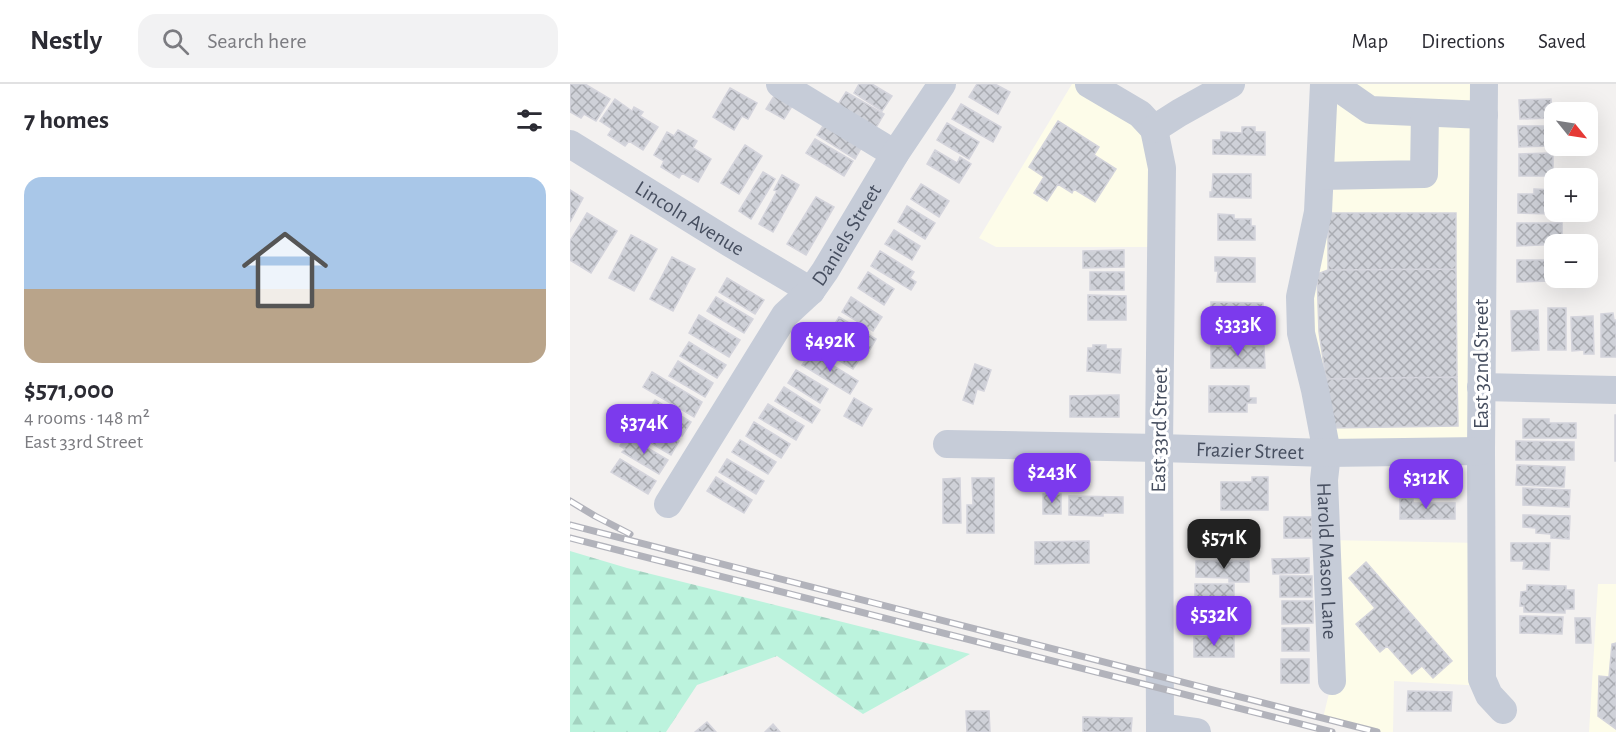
<!DOCTYPE html>
<meta charset="utf-8">
<style>
body{margin:0;font-family:"Alegreya Sans",sans-serif;background:#f2f2f3;color:#2b2b33;height:100vh;display:flex;flex-direction:column;font-size:22px;white-space:nowrap}
*{box-sizing:border-box;margin:0}
p{font-size:20px;color:#7c7c81}
.icon{flex:none;width:33px;height:33px;fill:none;stroke:currentColor;stroke-width:2;stroke-linecap:round;stroke-linejoin:round}
.map{position:relative;flex:1;overflow:hidden}
.details{display:flex;flex-direction:column;background:#fff;width:570px}
.details>*{flex:none}
.needle{width:39px;rotate:120deg}
.fabs{position:absolute;left:974px;top:18px;display:grid;gap:12px}
.fabs a{display:grid;place-items:center;width:54px;height:54px;border-radius:12px;background:#fff;box-shadow:0 6px 24px #0002;font-size:30px}
.price{position:absolute;translate:-50% -51px;padding:0 14px;border-radius:12px;background:#7c3aed;color:#fff;font-size:20px;line-height:39px;filter:drop-shadow(0 2px 3px #0008)}
.price::after{content:'';position:absolute;left:50%;top:36px;width:18px;height:14px;margin-left:-9px;background:inherit;clip-path:polygon(0 0,100% 0,50% 100%)}
.price.on{background:#222;color:#fff}
ul{padding:0;list-style:none}
li{display:grid;align-content:center;gap:12px;height:318px;padding:0 24px}
li+li{border-top:2px solid #e1e1e2}
li span{display:grid;place-items:center;height:186px;border-radius:18px;color:#555}
li>.icon{margin-inline-start:auto}
span .icon{width:108px;height:108px;fill:#fffc;stroke-width:1}
li b{font-size:26px}
h2{display:flex;justify-content:space-between;align-items:center;height:72px;padding:0 24px;font-size:26px}
header{display:flex;align-items:center;gap:36px;box-sizing:border-box;height:84px;padding:0 30px;background:#fff;border-bottom:2px solid #e1e1e2}
header strong{font-size:28px}
nav{display:flex;gap:33px;margin-inline-start:auto;font-size:21px}
.search{width:420px;height:54px;background:#f2f2f3;display:flex;align-items:center;gap:15px;box-sizing:border-box;padding:0 21px;border-radius:18px;color:#7c7c81;font-size:22px}
main{display:flex;flex:1;min-height:0}
.map>svg:first-child{display:block}
.commercial{fill:#fdfce9}
.forest{fill:url(#forest-firs)}
.building{fill:url(#building-cross-hatch);stroke:#d4d4dc;stroke-width:1.5}
.lines{fill:none;stroke-linecap:round;stroke-linejoin:round}
.minor{stroke:#c6ccd8;stroke-width:28}
.rail-casing{stroke:#b2b3bb;stroke-width:7}
.rail{stroke:#fff;stroke-width:4.5;stroke-dasharray:14;stroke-linecap:butt}
.labels{text-anchor:middle;stroke-width:6;stroke-linejoin:round;paint-order:stroke}
.street-label{font-size:21px;fill:#464e5f;stroke:#fff}
</style>
<header>
<strong>Nestly</strong>
<div class="search"><svg class="icon" aria-label="search" viewBox="0 0 24 24"><circle cx="10" cy="10" r="6"/><path d="M15 15l6 6"/></svg>Search here</div>
<nav><a>Map</a><a>Directions</a><a>Saved</a></nav>
</header>
<main>
<section class="details">
<h2>7 homes<svg class="icon" aria-label="filters" viewBox="0 0 24 24"><path d="M4 7h16M4 17h16"/><circle cx="9" cy="7" r="2"/><circle cx="15" cy="17" r="2"/></svg></h2>
<ul>
<li><span style="background:linear-gradient(#a9c7e8 60%,#b9a48a 0)"><svg class="icon" aria-label="home" viewBox="0 0 24 24"><path d="M3 11l9-7 9 7M6 9v11h12V9"/></svg></span><div><b>$571,000</b><p>4 rooms · 148 m²</p><p>East 33rd Street</p></div></li>
</ul>
</section>
<div class="map">
<svg width="1046" height="648" viewBox="0 0 1046 648">
<defs>
<pattern id="forest-firs" width="22" height="20" patternUnits="userSpaceOnUse" patternTransform="scale(1.5)"><rect width="22" height="20" fill="#bcf3dd"/><path d="M5 1l3.5 6h-7zM16 11l3.5 6h-7z" fill="#a3d2c0"/></pattern>
<pattern id="building-cross-hatch" width="8" height="8" patternUnits="userSpaceOnUse" patternTransform="scale(1.5)"><rect width="8" height="8" fill="#cfd1d8"/><path d="M0 0l8 8M0 8l8-8" fill="none" stroke="#aaacb2"/></pattern>
</defs>
<rect width="100%" height="100%" fill="#f3f1f0"/>
<path class="commercial" d="M502,0H519L570,30L591,163H426L409,154Z
M754,0H914L911,367L757,369L731,249Z
M756,456L911,459L915,602L824,597L823,648H807L753,634L762,597Z
M1028,500H1046V648H1019Z"/>
<path class="forest" d="M0,467L57,484L400,570L293,630L207,572L127,601L96,648H0Z"/>
<path class="building" d="M0,0H15L40,15L26,37L14,30L11,34L0,28Z
M289,0H302L322,12L312,27L284,9Z
M407,0H425L440,8L428,30L399,13Z
M160,4L187,19L178,35L172,32L164,46L143,33Z
M276,8L314,30L304,47L266,24Z
M206,9L224,19L214,35L196,25Z
M45,15L62,27L64,23L73,28L70,32L88,43L73,66L59,57L55,62L38,51L42,45L30,37Z
M981,15L982,34L950,35L949,16Z
M391,20L431,43L423,58L382,35Z
M257,36L294,59L285,75L247,51Z
M488,37L529,63L524,71L546,85L525,118L504,105L502,109L488,100L477,117L464,109L474,93L459,83Z
M377,39L409,58L399,75L367,56Z
M948,42H981V62L949,63Z
M672,43H685V48H695V71L643,70V56H651V48L672,49Z
M108,46L127,57L123,64L141,75L128,98L112,89L109,94L91,83L94,77L84,71L97,48L104,52Z
M245,55L283,77L274,92L236,69Z
M175,61L192,72L169,110L151,99Z
M365,66L387,79L390,73L401,80L389,99L357,80Z
M983,69V92H949V70Z
M193,88L205,95L181,135L169,127Z
M643,90H681V114L640,113V108H642Z
M212,91L229,101L203,148L189,140L207,107L204,106Z
M351,100L379,117L369,133L341,115Z
M964,105L984,106V125H983V130L948,129V110H964Z
M0,106L13,114L0,138Z
M246,113L264,123L236,171L217,160Z
M337,122L365,139L355,155L328,138Z
M17,129L47,147L21,189L0,176V157Z
M758,129H886V185L758,186Z
M648,130L664,131V135H681V142H685V156H648Z
M947,139H992V160L947,162Z
M324,146L350,162L342,176L315,160Z
M61,151L87,165L64,207L39,194Z
M554,166V183L513,184V167Z
M310,167L344,188L340,194L346,198L341,206L301,182Z
M102,173L125,185L103,227L80,215Z
M645,173L685,174V198H647L648,187H645Z
M947,176H981V197L947,198Z
M886,185L887,293L756,295L749,248L747,190L758,186Z
M298,188L324,205L314,221L288,204Z
M520,188H554V206H520Z
M157,194L194,216L185,230L149,208Z
M518,211L556,212V236H518Z
M146,213L183,235L174,249L137,227Z
M281,213L312,233L303,247L272,228Z
M641,218L693,219V241L641,240Z
M978,224H996V266H978Z
M968,226L969,266L942,267L941,227Z
M1043,229L1044,236H1046V273H1031V230Z
M129,231L170,256L159,273L119,249Z
M1023,232L1024,270H1014V266L1002,267L1001,233Z
M269,233L306,255L298,269L261,246Z
M254,250L291,273L283,285L247,263Z
M119,258L156,281L147,294L110,272Z
M523,261H536V265H551L550,289L517,287L518,264H523Z
M641,262H694L695,284H641Z
M241,268L288,297L280,310L232,281Z
M108,277L143,299L135,313L99,292Z
M405,280L421,286L414,307L407,305L403,320L393,316Z
M226,286L258,305L250,319L218,299Z
M82,288L132,318L124,333L73,303Z
M887,293L888,342L757,344L756,295Z
M639,302H679V314H686V319H677V328H639Z
M214,303L250,326L242,339L205,317Z
M549,311V333H500V312Z
M284,314L302,325L292,342L274,332Z
M85,316L121,338L112,352L76,330Z
M198,320L234,342L226,356L189,334Z
M1045,331H1046V377H1045Z
M72,335L109,357L101,371L64,349Z
M953,335H979V339H1006V354H953Z
M184,338L220,360L211,374L176,352Z
M55,353L60,356L61,354L98,376L89,390L52,368L55,365L50,362Z
M170,356L206,378L198,390L162,368Z
M946,357L1004,358V376H946Z
M50,375L86,397L78,410L41,388Z
M157,375L194,397L186,410L149,388Z
M947,381L995,383L994,403L946,401Z
M836,390H844L843,399H870V393H882V398H885V414H844V410H835Z
M146,393L182,416L174,429L137,407Z
M682,393H698V426H651V398H682Z
M390,394L391,439H373V395Z
M402,394H424V449H397V421H403Z
M953,404L1000,406L999,423L953,421Z
M473,410H491V430H473Z
M499,412L553,413V429H533V432L499,431Z
M830,414H843V419H885V435H830Z
M953,431L1000,432L999,455L981,454V450L966,449V444L953,443Z
M714,433H742V454H714Z
M670,447H685V472H630L631,457H645V451H670Z
M519,457V479L465,480V458Z
M941,459H980L979,486L953,485L954,477H941Z
M739,474V489L703,490L702,475Z
M626,477H679V498H659V494L626,493Z
M796,478L882,577L863,594L852,582L842,590L817,562L810,568L786,540L805,524L779,494Z
M710,492H742V513H710Z
M625,500H664V520H625Z
M957,501L996,502V506H1004V525H995V529L954,528V522H950L951,508L957,507Z
M712,517H743V539L712,540Z
M624,526H664L663,545H624Z
M950,532L993,533L992,550L950,549Z
M1005,534H1020L1021,559H1006Z
M712,544H739V567H712Z
M664,552V573H624V553Z
M1046,559V645L1028,632L1029,592L1039,593L1042,560Z
M711,575H739V599H711Z
M838,607L882,608L881,627H837Z
M396,627H419L420,648H397Z
M513,633L562,634L561,648H513Z
M137,638L146,648H125Z
M203,640L210,648H195Z"/>
<g class="lines">
<g class="minor">
<path d="M210,0L325,70"/>
<path d="M519,0L570,30L584,45"/>
<path id="s1" d="M754,0L748,128L730,213L731,249L745,306L757,369L754,396L762,597"/>
<path d="M755,0L767,3L800,26L914,31"/>
<path d="M914,0L911,367L912,595L919,611L933,626"/>
<path d="M584,45L592,84L589,364L590,648"/>
<path d="M584,45L609,29L661,0"/>
<path id="s2" d="M0,60L160,159L241,207"/>
<path d="M750,92L854,90L855,29"/>
<path d="M911,303L1046,306"/>
<path id="s3" d="M377,360L589,364L757,369L911,367"/>
<path id="s4" d="M98,420L215,231L241,207L255,187L325,70L372,0"/>
<path d="M590,643L627,648"/>
</g>
<g class="rail-casing">
<path id="rail" d="M0,417L25,432L60,450
M0,441L807,648
M0,454L762,648"/>
</g>
<use href="#rail" class="rail"/>
</g>
<g class="labels">
<g class="street-label">
<text dy="7" stroke="none"><textPath href="#s2" startOffset="141">Lincoln Avenue</textPath></text>
<text dy="7" stroke="none"><textPath href="#s4" startOffset="324">Daniels Street</textPath></text>
<text transform="translate(911 280) rotate(-90)" y="7">East 32nd Street</text>
<text transform="translate(589 346) rotate(-89)" y="7">East 33rd Street</text>
<text dy="7" stroke="none"><textPath href="#s3" startOffset="303">Frazier Street</textPath></text>
<text dy="7" stroke="none"><textPath href="#s1" startOffset="482">Harold Mason Lane</textPath></text>
</g>
</g>
</svg>
<div class="fabs">
<a><svg class="needle" viewBox="-14 -14 28 28"><path d="M0-13l5 13h-10z" fill="#e53935"/><path d="M0 13l5-13h-10z" fill="#7c7c81"/></svg></a>
<a>+</a>
<a>−</a>
</div>
<b class="price" style="left:668px;top:273px">$333K</b>
<b class="price" style="left:260px;top:289px">$492K</b>
<b class="price" style="left:74px;top:371px">$374K</b>
<b class="price" style="left:482px;top:420px">$243K</b>
<b class="price" style="left:856px;top:426px">$312K</b>
<b class="price on" style="left:654px;top:486px">$571K</b>
<b class="price" style="left:644px;top:563px">$532K</b>
</div>
</main>
